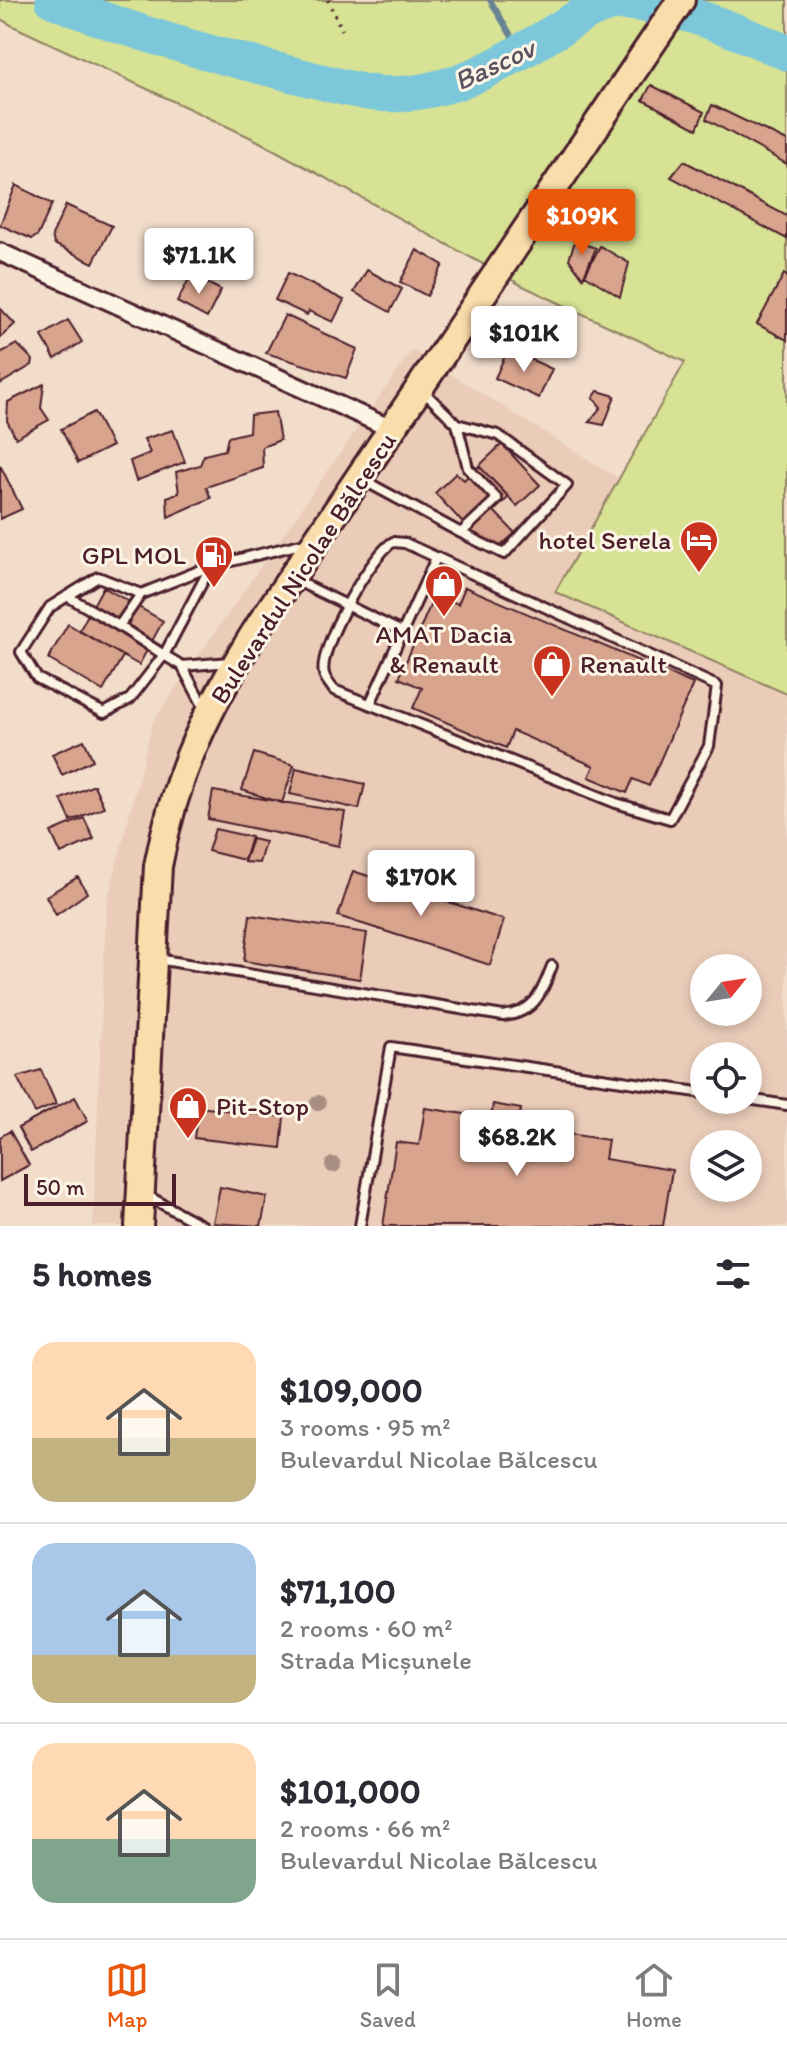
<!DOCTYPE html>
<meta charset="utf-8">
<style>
body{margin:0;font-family:Itim,sans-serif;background:#f2f2f3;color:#2b2b33;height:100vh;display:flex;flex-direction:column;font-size:30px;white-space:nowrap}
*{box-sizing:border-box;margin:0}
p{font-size:26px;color:#7c7c81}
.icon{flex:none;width:44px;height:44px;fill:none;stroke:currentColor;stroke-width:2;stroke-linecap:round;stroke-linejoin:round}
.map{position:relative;height:1226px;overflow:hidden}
.details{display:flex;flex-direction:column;background:#fff;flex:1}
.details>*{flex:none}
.needle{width:52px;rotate:60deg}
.buttons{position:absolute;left:690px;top:954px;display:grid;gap:16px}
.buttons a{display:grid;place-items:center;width:72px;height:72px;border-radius:50%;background:#fff;box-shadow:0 4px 12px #0003;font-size:40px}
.scale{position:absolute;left:24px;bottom:20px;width:152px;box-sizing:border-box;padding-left:8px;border:4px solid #4a1f2b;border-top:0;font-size:22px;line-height:28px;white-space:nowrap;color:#4a1f2b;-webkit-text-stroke:6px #fcf5e5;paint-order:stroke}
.price{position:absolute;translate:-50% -68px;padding:0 18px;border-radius:8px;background:#fff;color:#222;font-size:26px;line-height:52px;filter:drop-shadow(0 2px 4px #0008)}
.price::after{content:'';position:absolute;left:50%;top:48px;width:24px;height:18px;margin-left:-12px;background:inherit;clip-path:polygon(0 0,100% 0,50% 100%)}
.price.on{background:#ea580c;color:#fff}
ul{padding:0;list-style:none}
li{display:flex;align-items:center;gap:24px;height:200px;padding:0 32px}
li+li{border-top:2px solid #e1e1e2}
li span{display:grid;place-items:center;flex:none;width:224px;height:160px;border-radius:24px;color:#555}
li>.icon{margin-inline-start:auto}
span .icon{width:96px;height:96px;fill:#fffc;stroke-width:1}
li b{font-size:34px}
h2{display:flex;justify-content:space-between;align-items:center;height:96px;padding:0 32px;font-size:34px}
.tabs{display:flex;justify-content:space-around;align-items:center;height:112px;border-top:2px solid #e1e1e2;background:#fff;font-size:22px;color:#7c7c81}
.tabs a{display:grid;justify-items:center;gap:4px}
.tabs .on{color:#ea580c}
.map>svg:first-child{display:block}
.built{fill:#eaccb9;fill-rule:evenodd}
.green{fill:#d7e295;stroke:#908060;stroke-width:2}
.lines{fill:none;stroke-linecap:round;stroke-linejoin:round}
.stream{stroke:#678494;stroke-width:6}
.river{stroke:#7bc7da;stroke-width:36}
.building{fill:#d9a48e;stroke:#4a1f2b;stroke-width:2}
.lane-casing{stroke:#4a1f2b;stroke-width:14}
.street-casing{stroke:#4a1f2b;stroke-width:22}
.primary-casing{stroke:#4a1f2b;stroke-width:32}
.path{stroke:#4a1f2b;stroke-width:4;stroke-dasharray:2 6;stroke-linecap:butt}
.lane{stroke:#fcf5e5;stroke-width:8}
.street{stroke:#fcf5e5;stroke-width:16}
.primary{stroke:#fbddab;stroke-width:26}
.tree{fill:#a98f82}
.labels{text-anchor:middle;stroke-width:6;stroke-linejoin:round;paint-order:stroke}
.poi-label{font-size:26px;fill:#4a1f2b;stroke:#fcf5e5;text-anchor:end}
.street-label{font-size:26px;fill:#4a1f2b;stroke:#fcf5e5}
.water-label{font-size:28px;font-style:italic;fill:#595160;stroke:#fcf5e5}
</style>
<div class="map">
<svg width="787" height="1226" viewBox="0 0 787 1226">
<rect width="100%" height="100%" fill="#f2ddcb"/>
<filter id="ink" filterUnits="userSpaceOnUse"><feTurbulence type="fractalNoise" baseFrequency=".0125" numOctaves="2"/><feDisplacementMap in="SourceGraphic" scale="16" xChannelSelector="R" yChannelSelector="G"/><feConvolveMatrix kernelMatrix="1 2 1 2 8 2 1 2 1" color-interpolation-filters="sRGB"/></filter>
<g filter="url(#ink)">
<path class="built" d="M412,350L618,478L555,592L787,694V1226H93L106,907L153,721ZM704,968H748V1012H704ZM704,1056H748V1100H704ZM704,1144H748V1188H704Z"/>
<path class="green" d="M0,0H787V694L555,592L685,362L523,286L256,140L13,26L0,19Z"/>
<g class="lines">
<path class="stream" d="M490,0L521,52"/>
<path class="river" d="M53,0C133,34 219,56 303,77C333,84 366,96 398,94C458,91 505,62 554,32C572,22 593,6 614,3C666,0 740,32 787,53"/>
</g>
<path class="building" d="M651,85L704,112L697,129L643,100Z
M712,105L787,141V164L706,119Z
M684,161L787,216V239L671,177Z
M16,185L52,204L38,235L32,239L0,225Z
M66,205L112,226L93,263L54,244L52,235Z
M575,241L596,248L583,278L569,259Z
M600,246L629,263L620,297L585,275Z
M417,250L443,265L427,296L400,282Z
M367,270L402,289L390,312L354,292Z
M288,273L344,300L333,322L309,311L307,315L275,300Z
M784,274L787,276V340L757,324Z
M191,275L221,290L207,318L177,302Z
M0,308L15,324L0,338Z
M285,315L357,349L346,378L266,353Z
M68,320L82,342L55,359L42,336Z
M17,344L33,360L32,365L0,384V353Z
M508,349L552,369L539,398L495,378Z
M44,384L41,408L49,420L16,438L7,421L8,402Z
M598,391L615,396L604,425L589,422L601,407L593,398Z
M94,412L112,446L78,463L61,429Z
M275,412L280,440L262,447L263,468L206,487L211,498L168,517L167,497L179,493L176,472L200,465L204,455L225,450L228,437L249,432L250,415Z
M173,430L185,462L136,481L130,461L150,453L144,439Z
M502,444L540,485L517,506L479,466Z
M0,465L22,509L0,519Z
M479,466L509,497L494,511L515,533L492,554L435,493L456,473L464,480Z
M103,587L163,621L139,665L79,631Z
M465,587L693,684L649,786L633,779L627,793L589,777L594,766L513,731L506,748L413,708L422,688L399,678L435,594L458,604Z
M68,624L123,656L103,691L48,659Z
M84,740L93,760L62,775L52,754Z
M254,753L294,765L282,803L242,790Z
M296,768L365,784L359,809L290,794Z
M94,785L104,807L71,821L61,799Z
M213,791L345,812L339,846L208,819Z
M84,818L94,839L61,854L51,832Z
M215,829L251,837L244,860L208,851Z
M252,839L265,842L259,863L244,862Z
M353,871L504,920L490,965L338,916Z
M78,877L87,893L56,915L46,896Z
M250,915L367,933L360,979L244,961Z
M41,1070L56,1104L35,1113L17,1077Z
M75,1097L88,1121L31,1152L18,1128Z
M493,1104L521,1109L518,1126L608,1140L605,1159L672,1170L663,1226H383L396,1142L419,1145L425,1108L491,1118Z
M198,1107L284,1117L281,1148L194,1138Z
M10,1131L29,1165L0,1181V1137Z
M220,1187L267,1197L261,1226L213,1223Z"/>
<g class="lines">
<g class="lane-casing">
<path id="lane" d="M457,424L498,435L567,485L504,554L461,533
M363,480L461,533L497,499L468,468L457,424L421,389
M393,542L405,543L717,686L709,746L670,819L616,803L334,690C331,686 325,679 324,674C317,649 372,554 393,542Z
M295,580L402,632
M141,594L119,626L164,655L130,699L104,713L37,678L21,652L50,607L98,577L141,594L211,566
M67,596L119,626
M230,662L182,666L164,655L211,566L309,542
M182,666L206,711
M370,704L436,558
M157,959L503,1016C535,1013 542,992 552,966
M748,1099L787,1105
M144,1194L203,1226
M360,1226L391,1047L704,1093"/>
</g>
<g class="street-casing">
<path id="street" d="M0,252L394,430"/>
</g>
<g class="primary-casing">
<path id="primary" d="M139,1226L158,866C176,770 209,705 261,623L681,0"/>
</g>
<path class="path" d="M328,0L342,30"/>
<use href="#lane" class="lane"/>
<use href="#street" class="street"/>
<use href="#primary" class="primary"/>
</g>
<g class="tree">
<circle cx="318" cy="1103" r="8"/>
<circle cx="333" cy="1165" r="8"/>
</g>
</g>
<defs>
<g id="hotel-pin" transform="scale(2)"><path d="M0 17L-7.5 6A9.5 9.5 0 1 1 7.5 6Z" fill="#c8321e" stroke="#fcf5e5"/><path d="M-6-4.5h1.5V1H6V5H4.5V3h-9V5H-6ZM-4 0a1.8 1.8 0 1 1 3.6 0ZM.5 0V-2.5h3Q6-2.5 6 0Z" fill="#fff"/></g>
<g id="fuel-pin" transform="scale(2)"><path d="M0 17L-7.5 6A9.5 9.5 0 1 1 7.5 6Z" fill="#c8321e" stroke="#fcf5e5"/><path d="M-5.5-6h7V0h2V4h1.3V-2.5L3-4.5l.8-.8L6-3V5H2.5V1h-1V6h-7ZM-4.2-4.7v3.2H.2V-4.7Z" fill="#fff"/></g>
<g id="shop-pin" transform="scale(2)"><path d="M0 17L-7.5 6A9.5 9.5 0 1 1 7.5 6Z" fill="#c8321e" stroke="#fcf5e5"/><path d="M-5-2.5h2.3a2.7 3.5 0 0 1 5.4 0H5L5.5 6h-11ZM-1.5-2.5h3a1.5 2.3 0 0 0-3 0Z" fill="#fff"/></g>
</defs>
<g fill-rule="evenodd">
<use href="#hotel-pin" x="699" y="540"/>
<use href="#fuel-pin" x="214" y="555"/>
<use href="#shop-pin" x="444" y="584"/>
<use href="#shop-pin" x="552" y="664"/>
<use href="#shop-pin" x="188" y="1106"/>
</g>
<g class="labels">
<g class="poi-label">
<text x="671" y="549">hotel Serela</text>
<text x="186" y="564">GPL MOL</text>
<text x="444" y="643" text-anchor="middle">AMAT Dacia<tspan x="444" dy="30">&amp; Renault</tspan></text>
<text x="580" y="673" text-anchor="start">Renault</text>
<text x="216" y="1115" text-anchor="start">Pit-Stop</text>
</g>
<g class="street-label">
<text transform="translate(303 568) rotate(-57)" y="9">Bulevardul Nicolae Bălcescu</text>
</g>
<g class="water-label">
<text transform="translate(494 64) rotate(-25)" y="10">Bascov</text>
</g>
</g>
</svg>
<div class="buttons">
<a><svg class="needle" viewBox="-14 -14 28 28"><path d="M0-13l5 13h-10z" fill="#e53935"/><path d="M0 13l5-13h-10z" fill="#7c7c81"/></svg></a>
<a><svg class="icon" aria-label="locate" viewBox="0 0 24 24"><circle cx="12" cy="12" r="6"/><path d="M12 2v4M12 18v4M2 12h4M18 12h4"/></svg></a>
<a><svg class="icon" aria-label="layers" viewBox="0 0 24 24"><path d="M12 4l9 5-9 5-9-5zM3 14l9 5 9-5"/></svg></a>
</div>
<div class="scale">50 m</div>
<b class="price on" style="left:582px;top:257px">$109K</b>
<b class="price" style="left:199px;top:296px">$71.1K</b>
<b class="price" style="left:524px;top:374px">$101K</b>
<b class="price" style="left:421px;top:918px">$170K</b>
<b class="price" style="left:517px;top:1178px">$68.2K</b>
</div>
<section class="details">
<h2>5 homes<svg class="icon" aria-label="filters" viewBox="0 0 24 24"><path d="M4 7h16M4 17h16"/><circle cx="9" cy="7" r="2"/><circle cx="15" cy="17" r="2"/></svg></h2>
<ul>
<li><span style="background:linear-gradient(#ffd9b3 60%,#c2b280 0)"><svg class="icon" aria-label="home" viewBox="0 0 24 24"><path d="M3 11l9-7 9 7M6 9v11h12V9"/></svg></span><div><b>$109,000</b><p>3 rooms · 95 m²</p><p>Bulevardul Nicolae Bălcescu</p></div></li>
<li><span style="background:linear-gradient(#a9c7e8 70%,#c2b280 0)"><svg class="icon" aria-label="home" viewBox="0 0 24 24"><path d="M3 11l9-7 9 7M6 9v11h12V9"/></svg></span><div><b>$71,100</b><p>2 rooms · 60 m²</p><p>Strada Micșunele</p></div></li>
<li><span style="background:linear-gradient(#ffd9b3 60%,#7fa58c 0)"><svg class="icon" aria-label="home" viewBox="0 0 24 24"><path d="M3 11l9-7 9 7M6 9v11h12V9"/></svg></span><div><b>$101,000</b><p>2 rooms · 66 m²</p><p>Bulevardul Nicolae Bălcescu</p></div></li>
</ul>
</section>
<nav class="tabs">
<a class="on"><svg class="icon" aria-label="map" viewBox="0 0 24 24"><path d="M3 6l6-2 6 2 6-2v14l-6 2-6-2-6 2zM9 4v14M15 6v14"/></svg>Map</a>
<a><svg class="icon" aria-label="saved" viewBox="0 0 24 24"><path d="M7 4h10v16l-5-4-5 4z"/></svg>Saved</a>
<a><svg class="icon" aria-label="home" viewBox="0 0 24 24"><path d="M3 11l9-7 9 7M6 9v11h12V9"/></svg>Home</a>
</nav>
